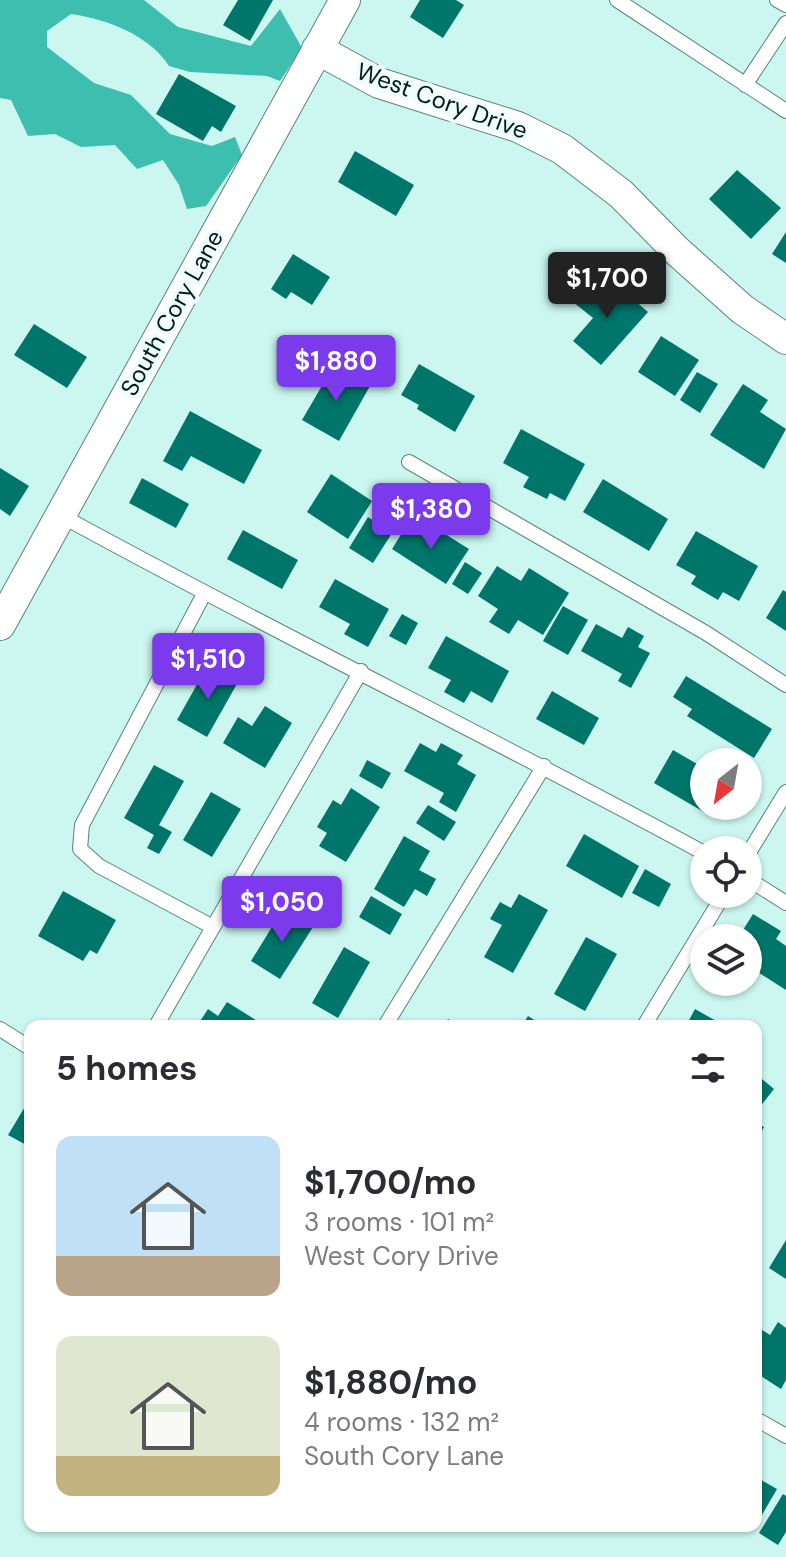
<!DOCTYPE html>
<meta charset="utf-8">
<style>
body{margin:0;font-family:"DM Sans",sans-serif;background:#f2f2f3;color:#2b2b33;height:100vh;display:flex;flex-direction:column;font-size:30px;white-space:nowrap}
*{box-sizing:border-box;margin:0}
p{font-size:26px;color:#7c7c81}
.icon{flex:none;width:44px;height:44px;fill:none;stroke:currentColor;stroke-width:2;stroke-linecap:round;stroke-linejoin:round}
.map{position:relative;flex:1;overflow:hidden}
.details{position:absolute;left:24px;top:1020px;width:738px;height:512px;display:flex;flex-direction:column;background:#fff;border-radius:16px;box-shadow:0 2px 6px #0004}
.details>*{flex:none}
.needle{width:52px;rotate:211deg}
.buttons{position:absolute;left:690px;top:748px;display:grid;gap:16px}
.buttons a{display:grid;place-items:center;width:72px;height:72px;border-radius:50%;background:#fff;box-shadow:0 2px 6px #0004;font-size:40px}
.price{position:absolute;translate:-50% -68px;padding:0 18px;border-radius:8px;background:#7c3aed;color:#fff;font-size:26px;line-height:52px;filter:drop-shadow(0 2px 4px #0008)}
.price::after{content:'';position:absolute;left:50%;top:48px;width:24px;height:18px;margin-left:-12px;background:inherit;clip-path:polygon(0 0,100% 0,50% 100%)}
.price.selected{background:#222;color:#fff}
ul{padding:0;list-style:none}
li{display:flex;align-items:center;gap:24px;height:200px;padding:0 32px}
li span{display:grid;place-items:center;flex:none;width:224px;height:160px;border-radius:16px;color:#555}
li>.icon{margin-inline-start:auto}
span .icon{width:96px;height:96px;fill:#fffc;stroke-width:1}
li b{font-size:34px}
h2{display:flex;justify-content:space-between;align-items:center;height:96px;padding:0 32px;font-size:34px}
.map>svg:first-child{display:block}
.forest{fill:#3dbeaf}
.building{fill:#00766b}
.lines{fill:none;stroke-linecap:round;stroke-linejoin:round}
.lane-casing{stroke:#5a837d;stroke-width:16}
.street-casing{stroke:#5a837d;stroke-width:32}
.lane{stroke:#fff;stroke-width:14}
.street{stroke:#fff;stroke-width:30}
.labels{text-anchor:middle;stroke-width:8;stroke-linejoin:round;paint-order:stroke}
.street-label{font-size:24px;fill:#081917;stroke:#edfefb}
</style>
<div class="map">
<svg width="786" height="1557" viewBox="0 0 786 1557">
<rect width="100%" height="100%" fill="#cbf7f0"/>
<path class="forest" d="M0,0H144L178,27L251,46L280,9L302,48L280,81L267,76L190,72L169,66C149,35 107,19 71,14L47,31V47L94,83L131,95L170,134L212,146L235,137L242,155L206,206L187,209L179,185L163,160L137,169L115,145L81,147L55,134L28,136L11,100L0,98Z"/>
<path class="building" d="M238,0H273L250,41L223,25Z
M420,0H456L464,5L443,38L410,17Z
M179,74L236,106L221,132L212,126L203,141L156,114Z
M355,151L414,185L396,216L338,182Z
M737,170L781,208L751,239L709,199Z
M786,232V263L772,254Z
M293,254L330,277L312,305L291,292L286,299L271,289Z
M592,280L611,297L619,287L648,312L601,365L573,341L593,318L573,302Z
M34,324L87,357L67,388L14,355Z
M661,336L699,360L675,396L638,372Z
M368,340L392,365L371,384L348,359Z
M419,364L475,396L455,432L417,409L419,405L401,395Z
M334,365L370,386L339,441L302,420Z
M697,372L718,384L700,413L680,400Z
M743,384L768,400L760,412L786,429L764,469L710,435Z
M190,411L262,450L244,484L191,456L182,471L163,461Z
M521,429L585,464L565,501L550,493L547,499L523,487L529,477L503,463Z
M0,468L29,486L10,516L0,509Z
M331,474L372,501L348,539L307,512Z
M142,478L189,504L176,528L129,503Z
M603,479L668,519L649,551L583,512Z
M368,517L392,533L373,563L349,548Z
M410,520L434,535L437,529L469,549L446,584L392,549Z
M243,530L298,560L282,589L227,559Z
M696,531L758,566L739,601L723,592L718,600L691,584L696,576L676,565Z
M465,562L482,573L468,594L452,584Z
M497,566L521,581L529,568L569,593L543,635L518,620L509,634L489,622L498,609L478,596Z
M335,579L389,609L368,647L344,634L350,624L319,607Z
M783,590L786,592V631L766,618Z
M563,606L588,620L568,655L543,641Z
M402,614L418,623L406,645L389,636Z
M596,624L622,638L628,627L644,636L638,647L650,653L631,688L618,681L622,674L581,651Z
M446,636L509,671L492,703L471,691L464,703L444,692L451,680L428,668Z
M208,665L238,682L207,737L177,720Z
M686,676L772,729L754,758L687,716L692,709L673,697Z
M552,691L599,718L584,745L536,719Z
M265,706L292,723L265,768L223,743L238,717L252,726Z
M420,743L436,752L441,743L463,755L457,764L476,775L456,812L439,802L444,793L404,771Z
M673,750L704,768V806H714L709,815L654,783Z
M367,760L391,773L382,789L359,776Z
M154,765L184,781L159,825L172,832L159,854L147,848L154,835L124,818Z
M351,788L380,807L346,862L319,846L327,833L317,827L333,800L341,805Z
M211,792L241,809L212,857L183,840Z
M428,805L456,822L444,841L416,823Z
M584,834L639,866L622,898L566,866Z
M404,836L430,851L419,870L436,879L427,896L415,889L404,907L374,889Z
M645,869L671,884L659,907L632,893Z
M63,891L116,920L97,954L90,950L83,961L38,936Z
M519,894L548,910L513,973L484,957L502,925L490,919L500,902L511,908Z
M371,896L402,914L390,935L359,917Z
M283,909L313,927L280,979L251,961Z
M753,914L781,931L776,939L786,946V990L748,966V938H738Z
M586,937L617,954L585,1011L554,994Z
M344,947L370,962L338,1018L312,1003Z
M227,1002L259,1022L256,1026H197L208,1009L218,1016Z
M695,1009L725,1026H686Z
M528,1016L544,1026H522Z
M448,1019L460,1026H443Z
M756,1074L774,1089L756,1112Z
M26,1105L30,1107V1147L8,1135Z
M756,1122L764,1127L756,1141Z
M786,1240V1279L769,1268Z
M778,1322L786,1328V1380L781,1389L756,1373V1326L770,1335Z
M756,1464L762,1468L756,1477L777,1489L756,1525Z
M783,1494L786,1496V1532L778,1545L759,1533Z"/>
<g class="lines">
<g class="lane-casing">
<path id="lane" d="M617,0L786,111
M777,0L786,5
M745,85L786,23
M409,462L706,633L786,685
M60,515C273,632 491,737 704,853
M204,594L82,825L80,849L99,866L211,926
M748,854L786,792
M748,879L786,903
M156,1026L361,671
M385,1026L544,766
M644,1026L724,894
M0,1029L30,1048
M756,1419L786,1436"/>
</g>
<g class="street-casing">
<path id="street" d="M317,49L379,83L518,127L562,149L621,194L677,251L742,309L786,339
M0,625L345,0"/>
</g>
<use href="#lane" class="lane"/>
<use href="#street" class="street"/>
</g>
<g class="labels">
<g class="street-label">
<text transform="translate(442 101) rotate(20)" y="8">West Cory Drive</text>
<text transform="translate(172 313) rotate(-61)" y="8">South Cory Lane</text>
</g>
</g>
</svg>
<div class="buttons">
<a><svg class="needle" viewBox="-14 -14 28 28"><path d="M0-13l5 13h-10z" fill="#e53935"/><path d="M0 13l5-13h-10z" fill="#7c7c81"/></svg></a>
<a><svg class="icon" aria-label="locate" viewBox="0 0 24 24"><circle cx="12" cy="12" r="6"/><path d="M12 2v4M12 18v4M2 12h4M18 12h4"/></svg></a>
<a><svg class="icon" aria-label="layers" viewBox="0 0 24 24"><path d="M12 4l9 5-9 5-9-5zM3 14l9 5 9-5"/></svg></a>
</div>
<b class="price selected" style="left:607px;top:320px">$1,700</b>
<b class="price" style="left:336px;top:403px">$1,880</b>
<b class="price" style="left:431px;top:551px">$1,380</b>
<b class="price" style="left:208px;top:701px">$1,510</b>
<b class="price" style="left:282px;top:944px">$1,050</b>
<section class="details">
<h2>5 homes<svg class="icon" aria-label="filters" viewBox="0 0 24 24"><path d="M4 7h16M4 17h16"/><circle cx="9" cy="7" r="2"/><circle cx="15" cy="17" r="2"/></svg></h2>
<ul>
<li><span style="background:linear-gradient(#bfe0f5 75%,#b9a48a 0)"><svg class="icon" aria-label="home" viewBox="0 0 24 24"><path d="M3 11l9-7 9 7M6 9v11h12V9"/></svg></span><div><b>$1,700/mo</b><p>3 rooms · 101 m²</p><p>West Cory Drive</p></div></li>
<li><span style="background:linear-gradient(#dfe7d0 75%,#c2b280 0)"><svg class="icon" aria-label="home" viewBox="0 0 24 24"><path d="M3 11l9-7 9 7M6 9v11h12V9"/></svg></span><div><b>$1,880/mo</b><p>4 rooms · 132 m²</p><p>South Cory Lane</p></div></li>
</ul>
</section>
</div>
